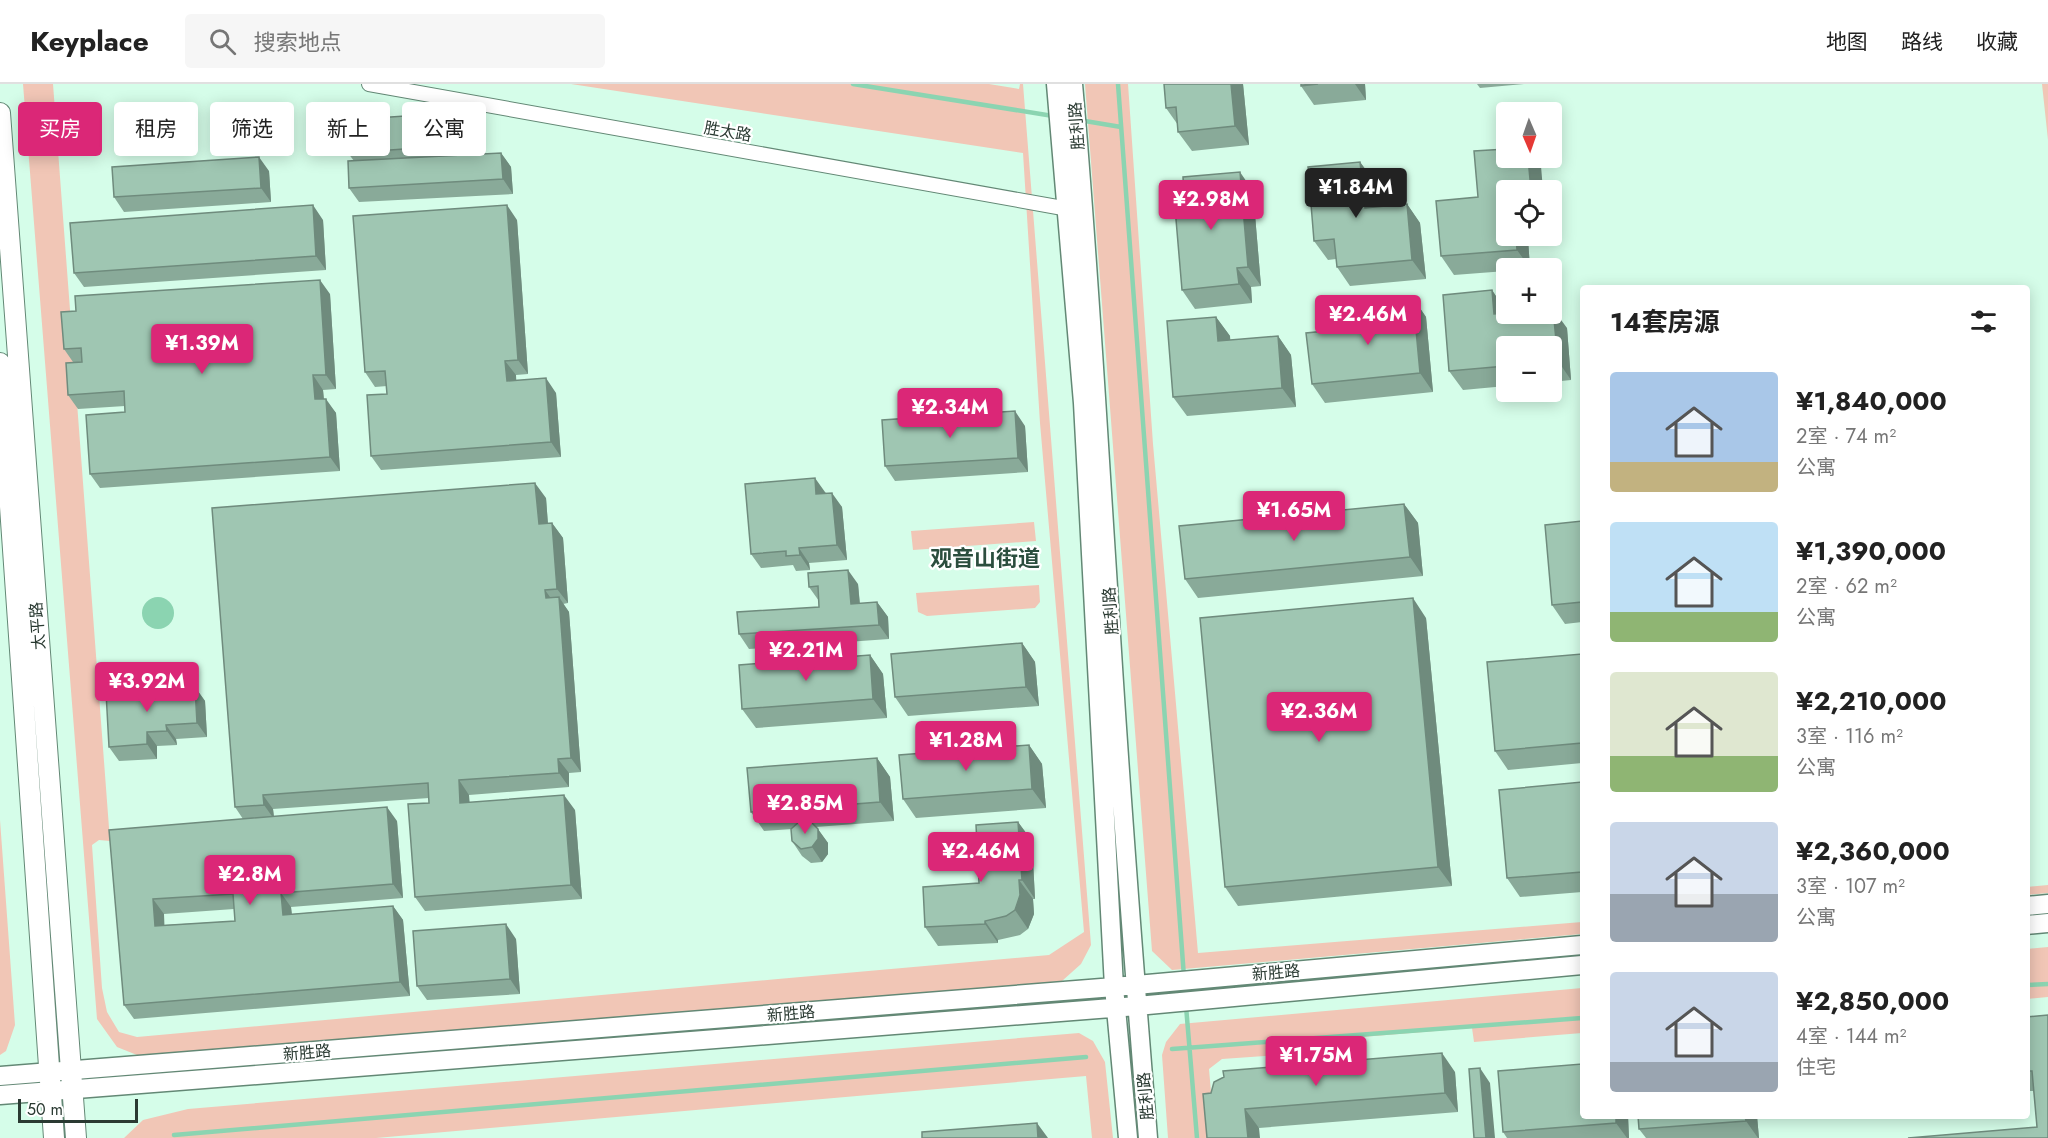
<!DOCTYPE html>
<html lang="zh">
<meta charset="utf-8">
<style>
body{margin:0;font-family:Jost,"Noto Sans SC",sans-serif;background:#f6f6f6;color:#222;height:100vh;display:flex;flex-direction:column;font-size:22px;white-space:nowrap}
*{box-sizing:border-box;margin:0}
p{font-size:20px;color:#767676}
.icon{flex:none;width:33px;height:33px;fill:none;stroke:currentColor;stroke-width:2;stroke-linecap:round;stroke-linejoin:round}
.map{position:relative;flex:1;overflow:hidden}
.panel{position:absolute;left:1580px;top:201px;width:450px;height:834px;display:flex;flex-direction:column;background:#fff;border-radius:6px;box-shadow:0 3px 15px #0003}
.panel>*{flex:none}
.top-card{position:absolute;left:18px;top:18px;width:570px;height:54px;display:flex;gap:12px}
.needle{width:39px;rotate:178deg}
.fabs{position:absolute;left:1496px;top:18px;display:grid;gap:12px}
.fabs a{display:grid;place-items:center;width:66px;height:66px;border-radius:6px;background:#fff;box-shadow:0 3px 15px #0003;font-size:30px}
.scale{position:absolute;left:18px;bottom:15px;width:120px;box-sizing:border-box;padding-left:6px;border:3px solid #2a3a32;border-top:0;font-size:16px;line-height:21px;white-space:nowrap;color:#2a3a32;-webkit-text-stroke:4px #fff;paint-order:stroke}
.price{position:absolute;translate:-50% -51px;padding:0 14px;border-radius:6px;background:#db2777;color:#fff;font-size:20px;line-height:39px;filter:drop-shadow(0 2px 3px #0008)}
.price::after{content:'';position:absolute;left:50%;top:36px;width:18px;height:14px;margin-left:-9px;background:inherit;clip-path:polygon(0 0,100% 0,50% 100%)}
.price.on{background:#222;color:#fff}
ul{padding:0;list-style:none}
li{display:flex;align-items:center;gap:18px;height:150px;padding:0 30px}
li span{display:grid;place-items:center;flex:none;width:168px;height:120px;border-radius:6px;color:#555}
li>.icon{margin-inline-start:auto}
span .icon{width:72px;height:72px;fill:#fffc;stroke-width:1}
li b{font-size:26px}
h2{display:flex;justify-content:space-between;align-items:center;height:72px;padding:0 30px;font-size:26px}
.pill{padding:0 21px;border-radius:6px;background:#fff;box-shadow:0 3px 15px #0003;font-size:21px;line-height:54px}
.pill.on{background:#db2777;color:#fff}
header{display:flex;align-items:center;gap:36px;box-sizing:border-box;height:84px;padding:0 30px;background:#fff;border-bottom:2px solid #e0e0e0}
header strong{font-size:28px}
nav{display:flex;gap:33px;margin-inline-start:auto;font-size:21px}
.search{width:420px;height:54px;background:#f6f6f6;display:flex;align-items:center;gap:15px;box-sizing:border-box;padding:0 21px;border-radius:6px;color:#767676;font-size:22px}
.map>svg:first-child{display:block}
.green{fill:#f1c6b6}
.water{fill:#8bd4b1}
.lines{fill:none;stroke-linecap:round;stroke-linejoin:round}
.stream{stroke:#8bd4b1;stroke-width:4.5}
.minor-casing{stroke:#638875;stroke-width:16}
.tertiary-casing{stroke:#638875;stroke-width:21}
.secondary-casing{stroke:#638875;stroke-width:22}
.minor{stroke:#fff;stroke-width:14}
.tertiary{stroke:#fff;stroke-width:18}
.secondary{stroke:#fff;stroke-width:20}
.wall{fill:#89aa99;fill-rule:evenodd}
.shaded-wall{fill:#6f8b7d}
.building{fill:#9fc6b2;stroke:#6f8b7d;stroke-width:1.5;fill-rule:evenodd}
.labels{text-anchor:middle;stroke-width:4.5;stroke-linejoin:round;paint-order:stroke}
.street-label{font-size:16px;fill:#2a3a32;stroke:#fff}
.district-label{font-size:22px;font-weight:bold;fill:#2b4e3e;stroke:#fff}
</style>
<header>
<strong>Keyplace</strong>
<div class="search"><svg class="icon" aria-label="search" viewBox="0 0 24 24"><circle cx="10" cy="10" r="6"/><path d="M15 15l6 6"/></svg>搜索地点</div>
<nav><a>地图</a><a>路线</a><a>收藏</a></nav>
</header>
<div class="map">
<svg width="2048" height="1054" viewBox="0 0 2048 1054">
<rect width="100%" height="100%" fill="#d5fde9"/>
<path class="green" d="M23,0H53L110,757L99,756L92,761L102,904L107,928L119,948L137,953L778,895L747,541L778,895L1049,871L1084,848L1040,339L1023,69L571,0H989L1019,5L1020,0H1023L1091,861L1081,880L1062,897L147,975L117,963L97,935Z
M1085,0H1128L1153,360L1198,869L1582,838V850L1172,886L1152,867Z
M2042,0H2048V56Z
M1034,438L1036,457L913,466L911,447Z
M1039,501L1040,518L1035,524L927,532L918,528L916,509Z
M0,736L15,941L6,967L0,971Z
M2048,801V809L2027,811V803Z
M2048,863V913L2027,915V865Z
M1582,904V949L1474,958L1472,944L1350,954V966L1222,975L1209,985L1215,1054H1168L1162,971L1166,958L1180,940Z
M1079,949L1093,957L1105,978L1113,1054H1092L1086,992L376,1054H124L143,1036L188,1025Z"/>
<path class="water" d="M142 529a16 16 0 1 1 32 0a16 16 0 1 1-32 0Z"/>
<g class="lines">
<path class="stream" d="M853,0L1053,32
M1118,0L1184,893
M1079,36L1121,43
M2026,901L2048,900
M1186,922L1197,1054
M1172,965L1582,934
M174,1051L1086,973"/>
<g class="minor-casing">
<path id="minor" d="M369,0L1074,126"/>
</g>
<g class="tertiary-casing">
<path id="tertiary" d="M1056,0L1083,319L1114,903L1128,1054
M1073,0C1088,167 1097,335 1108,503C1119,687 1133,871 1148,1054
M2026,822L2048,820
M2026,841L2048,839
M0,992L1114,903L1582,861
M0,1011L1137,922L1582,881"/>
</g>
<g class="secondary-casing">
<path id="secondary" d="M0,29L76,1054
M0,279L54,1054"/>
</g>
<use href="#minor" class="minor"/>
<use href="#tertiary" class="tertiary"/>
<use href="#secondary" class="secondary"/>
</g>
<path class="wall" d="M1243,0L1249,61L1192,67L1178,48V41L1166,24Z
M1301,0H1365L1366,16L1314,21L1301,2Z
M1477,0H1524L1480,4Z
M444,38L454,52L455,71L501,69L511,83L513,110L359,118L349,104L354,77L348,69L411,40Z
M1506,74H1535L1541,82L1506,106V152H1547V153L1528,155L1530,184H1506V187L1454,191L1441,172Z
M1360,78L1374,97L1376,123L1407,120L1420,139L1426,195L1350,202L1337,183L1336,175L1328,176L1314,157Z
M269,87L271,118L124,128L114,113Z
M1253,107L1261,202L1251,203L1252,219L1195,225L1182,206Z
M323,136L326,186L84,203L74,189Z
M517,136L528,290L516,291V296L556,309L561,373L381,386L371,372L387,310V302L375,303L365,288Z
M1492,206L1505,226L1506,230L1567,244L1571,296L1551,298V262H1506V302L1463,306L1449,287Z
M330,210L336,305L323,306L324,315L336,329L340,387L100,404L90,390L125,328V322L78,325L68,311L73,278L64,265Z
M1413,214L1426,233L1433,308L1325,319L1312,300L1366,243Z
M1216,233L1230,252V256L1278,252L1291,271L1296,323L1187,332L1173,313Z
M1025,342L1028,388L895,397L885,382Z
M825,408L842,423L847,476L809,479L810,486L796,487L793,481L761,484L751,470Z
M546,414L548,440L552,439L563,454L568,519L563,520L569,528L581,688L569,689V703L469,711V718L575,726L582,815L425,827L415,813L429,719V714L273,725L274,732L397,737L403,814L291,823L292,830L393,822L403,836L410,912L134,935L124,921L109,746L243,735L235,723ZM234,825L235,837L164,841V830Z
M1404,420L1418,439L1423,492L1198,514L1185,495Z
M1582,437V538L1565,540L1552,521Z
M858,500L860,520L877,518L888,533L889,555L749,565L739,550L819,523V517L809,503Z
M1426,534L1452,802L1238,822L1225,803Z
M1022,559L1035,578L1039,622L908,632L895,613Z
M1582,570V679L1508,686L1495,667Z
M870,571L883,590L887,634L756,644L742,625Z
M195,603L205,617L207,653L176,655L177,661L157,662V675L119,677L109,663Z
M1029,661L1042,680L1046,724L916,734L903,715Z
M877,674L890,693L894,737L816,743L828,759V770L822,778L811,779L802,772L792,757V745L764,747L751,728Z
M1582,698V808L1520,813L1507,794Z
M1018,738L1032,757L1035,815H1033L1034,830L1028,845L1020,851L998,856V859L938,862L925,843L979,799Z
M516,855L520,910L427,916L417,902Z
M2048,931L2037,1043L2034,1007H2026V933Z
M1455,988L1458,1028L1259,1044L1203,1010Z
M1628,1032L1629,1054H1507L1503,1048Z
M1638,1032H1757L1759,1054H1646L1639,1045Z"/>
<path class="shaded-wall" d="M1231,0H1243L1249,61L1235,42Z
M1355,0H1365L1366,16Z
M405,32L415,46L406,40Z
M444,38L454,52L456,77L446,62Z
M501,69L511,83L513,110L503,95Z
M259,73L269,87L271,118L261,104Z
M1528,74H1535L1541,82L1543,106H1531Z
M1360,78L1374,97L1378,143L1365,124Z
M1240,88L1253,107L1261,202L1248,183Z
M1407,120L1420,139L1426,195L1412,176Z
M313,121L323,136L326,186L316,172Z
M507,121L517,136L528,290L518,276Z
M1516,152H1525L1528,155L1530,184L1517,166Z
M1237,184L1251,203L1252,219L1239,200Z
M320,196L330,210L336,305L326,291Z
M1492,206L1505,226L1507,249L1494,230Z
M1413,214L1426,233L1433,308L1420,289Z
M1553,225L1567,244L1571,296L1558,277Z
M1216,233L1230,252L1232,276L1218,257Z
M1278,252L1291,271L1296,323L1282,304Z
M505,277L516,291L517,311L507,297Z
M313,291L323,306L325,330L315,315Z
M546,294L556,309L561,373L551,358Z
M326,315L336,329L340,387L330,373Z
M1015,327L1025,342L1028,388L1018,374Z
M815,394L825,408L826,424L816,410Z
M535,399L546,414L549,455L539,440Z
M832,409L842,423L847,476L837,461Z
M1404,420L1418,439L1423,492L1410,473Z
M552,439L563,454L568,519L557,505Z
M799,464L809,479L810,486L800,471Z
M848,486L858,500L861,535L851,520Z
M545,506L555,520L546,514Z
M559,513L569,528L581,688L571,674Z
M1413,514L1426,534L1452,802L1438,783Z
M877,518L888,533L889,555L879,541Z
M1022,559L1035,578L1039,622L1026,603Z
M870,571L883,590L887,634L873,615Z
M195,603L205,617L207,653L197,639Z
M166,641L176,655L177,661L167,647Z
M147,648L157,662V675L147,660Z
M1029,661L1042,680L1046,724L1032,705Z
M877,674L890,693L894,737L880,718Z
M558,675L569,689V703L559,689Z
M459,696L469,711L471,734L460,719Z
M263,711L273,725L274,735L264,721Z
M564,711L575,726L582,815L571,801Z
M387,723L397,737L403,814L393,800Z
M1018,738L1032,757L1035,815L1022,796Z
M818,745L828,759V770L822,778L812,763Z
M1019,796L1033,815L1034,830L1028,845L1015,826Z
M281,809L291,823L293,845L283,831Z
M153,815L164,830L165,856L155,842Z
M393,822L403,836L410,912L400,898Z
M985,837L998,856V859L985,840Z
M506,840L516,855L520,910L510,895Z
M1442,969L1455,988L1458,1028L1445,1009Z
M1480,984L1490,999L1495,1054H1486Z
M1245,1025L1259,1044L1260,1054H1248Z
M1616,1032H1628L1629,1054H1627L1616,1039Z
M1745,1032H1757L1759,1054H1758L1746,1037Z
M1037,1039L1048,1054H1038Z"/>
<path class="building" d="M1164,0H1231L1235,42L1178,48L1176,23L1166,24Z
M1301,0H1318L1301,2Z
M405,32L406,40L444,38L446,62L348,69L346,36Z
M1506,65V74H1528L1531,106H1506V152H1516L1517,166L1441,172L1436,117L1478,113L1474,67Z
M501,69L503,95L349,104L348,77Z
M259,73L261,104L114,113L112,83Z
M1360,78L1365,124L1407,120L1412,176L1337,183L1334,155L1314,157L1308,83Z
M1240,88L1248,183L1237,184L1239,200L1182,206L1174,112L1184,111L1183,93Z
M313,121L316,172L74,189L70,139Z
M507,121L518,276L505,277L507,297L546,294L551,358L371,372L367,311L387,310L385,287L365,288L353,132Z
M320,196L326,291H313L315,315H326L330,373L90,390L86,331L125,328L124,307L68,311L66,279L82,278L81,264L64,265L61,228L76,227L75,212Z
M1492,206L1494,230L1506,229L1551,230V225H1553L1558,277L1551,278V262H1506V282L1449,287L1443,211Z
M1413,214L1420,289L1312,300L1306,249L1366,243L1364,218Z
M1216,233L1218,257L1278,252L1282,304L1173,313L1167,237Z
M1015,327L1018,374L885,382L882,336Z
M815,394L816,410L832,409L837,461L799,464L800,471L786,472V467L751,470L745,400Z
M535,399L539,440L552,439L557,505L545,506L546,514L559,513L571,674L558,675L559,689L459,696L460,719L564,711L571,801L415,813L408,720L429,719L428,699L263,711L264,721L235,723L212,424Z
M1404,420L1410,473L1185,495L1179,442Z
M1582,437V518L1552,521L1545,441Z
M848,486L851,520L877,518L879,541L739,550L737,528L819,523L818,502L809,503L808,489Z
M1413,514L1438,783L1225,803L1200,534Z
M1022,559L1026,603L895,613L891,570Z
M1582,570V659L1495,667L1487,578Z
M870,571L873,615L742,625L739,581Z
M195,603L197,639L166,641L167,647L147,648V660L109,663L106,608Z
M1029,661L1032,705L903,715L899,671Z
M877,674L880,718L751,728L747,684Z
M1582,698V788L1507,794L1499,706Z
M387,723L393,800L281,809L283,831L393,822L400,898L124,921L109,746ZM233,810L235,837L155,842L153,815Z
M810,737L818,745V755L812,763L801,765L792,757L791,745L799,738Z
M1018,738L1022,796H1019L1020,811L1015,826L1006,832L985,837V840L925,843L923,803L979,799L976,741Z
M506,840L510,895L417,902L413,847Z
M2048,931V1054H1908L2037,1043L2032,987H2026V933Z
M1442,969L1445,1009L1245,1025L1248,1054H1207L1203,1010L1211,1009L1214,998L1224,993L1223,987Z
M1582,980V1032H1616V1039L1503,1048L1498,987Z
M1480,984L1486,1054H1474L1469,985Z
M1638,1032H1745L1746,1037L1639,1045Z
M1037,1039L1038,1054H922V1048Z"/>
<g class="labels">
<g class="street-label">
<text transform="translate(1076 42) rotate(-94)" y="6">胜利路</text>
<text transform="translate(728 47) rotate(10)" y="6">胜太路</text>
<text transform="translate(1110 527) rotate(-94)" y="6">胜利路</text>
<text transform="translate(37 542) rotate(-94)" y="6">太平路</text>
<text transform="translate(1276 888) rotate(-5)" y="6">新胜路</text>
<text transform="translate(791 929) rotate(-5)" y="6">新胜路</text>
<text transform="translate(307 968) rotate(-5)" y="6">新胜路</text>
<text transform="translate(1145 1012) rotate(-95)" y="6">胜利路</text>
</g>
<g class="district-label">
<text x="985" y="482">观音山街道</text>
</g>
</g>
</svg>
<div class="fabs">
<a><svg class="needle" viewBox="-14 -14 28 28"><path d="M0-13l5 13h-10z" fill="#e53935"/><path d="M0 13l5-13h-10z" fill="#767676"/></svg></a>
<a><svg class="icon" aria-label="locate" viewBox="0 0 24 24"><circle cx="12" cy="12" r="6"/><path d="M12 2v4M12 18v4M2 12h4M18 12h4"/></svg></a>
<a>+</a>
<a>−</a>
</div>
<div class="scale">50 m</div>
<b class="price on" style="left:1356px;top:135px">¥1.84M</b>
<b class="price" style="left:1211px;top:147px">¥2.98M</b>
<b class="price" style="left:1368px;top:262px">¥2.46M</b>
<b class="price" style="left:202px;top:291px">¥1.39M</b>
<b class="price" style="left:950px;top:355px">¥2.34M</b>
<b class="price" style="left:1294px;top:458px">¥1.65M</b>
<b class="price" style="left:806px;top:598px">¥2.21M</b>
<b class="price" style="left:147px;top:629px">¥3.92M</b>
<b class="price" style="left:1319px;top:659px">¥2.36M</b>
<b class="price" style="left:966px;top:688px">¥1.28M</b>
<b class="price" style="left:805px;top:751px">¥2.85M</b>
<b class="price" style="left:981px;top:799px">¥2.46M</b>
<b class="price" style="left:250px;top:822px">¥2.8M</b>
<b class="price" style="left:1316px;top:1003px">¥1.75M</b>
<div class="top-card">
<a class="pill on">买房</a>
<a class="pill">租房</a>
<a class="pill">筛选</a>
<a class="pill">新上</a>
<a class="pill">公寓</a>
</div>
<section class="panel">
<h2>14套房源<svg class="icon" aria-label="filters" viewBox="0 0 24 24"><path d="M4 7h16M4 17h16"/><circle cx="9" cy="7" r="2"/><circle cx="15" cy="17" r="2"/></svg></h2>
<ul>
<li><span style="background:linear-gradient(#a9c7e8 75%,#c2b280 0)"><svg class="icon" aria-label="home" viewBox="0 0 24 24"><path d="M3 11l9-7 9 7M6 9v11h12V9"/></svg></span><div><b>¥1,840,000</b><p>2室 · 74 m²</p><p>公寓</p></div></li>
<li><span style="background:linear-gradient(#bfe0f5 75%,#8fb573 0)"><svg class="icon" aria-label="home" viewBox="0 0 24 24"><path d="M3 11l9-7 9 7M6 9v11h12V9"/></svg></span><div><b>¥1,390,000</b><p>2室 · 62 m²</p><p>公寓</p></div></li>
<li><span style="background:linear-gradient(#dfe7d0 70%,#8fb573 0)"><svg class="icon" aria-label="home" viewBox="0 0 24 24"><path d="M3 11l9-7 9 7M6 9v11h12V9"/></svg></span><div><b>¥2,210,000</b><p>3室 · 116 m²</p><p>公寓</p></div></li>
<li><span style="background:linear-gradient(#c9d6e8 60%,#9aa5b1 0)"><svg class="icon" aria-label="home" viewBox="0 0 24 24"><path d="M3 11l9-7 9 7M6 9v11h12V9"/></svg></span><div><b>¥2,360,000</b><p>3室 · 107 m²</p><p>公寓</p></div></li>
<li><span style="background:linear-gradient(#c9d6e8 75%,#9aa5b1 0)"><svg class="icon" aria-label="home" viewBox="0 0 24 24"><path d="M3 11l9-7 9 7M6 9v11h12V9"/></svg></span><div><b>¥2,850,000</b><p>4室 · 144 m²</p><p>住宅</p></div></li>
</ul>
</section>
</div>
